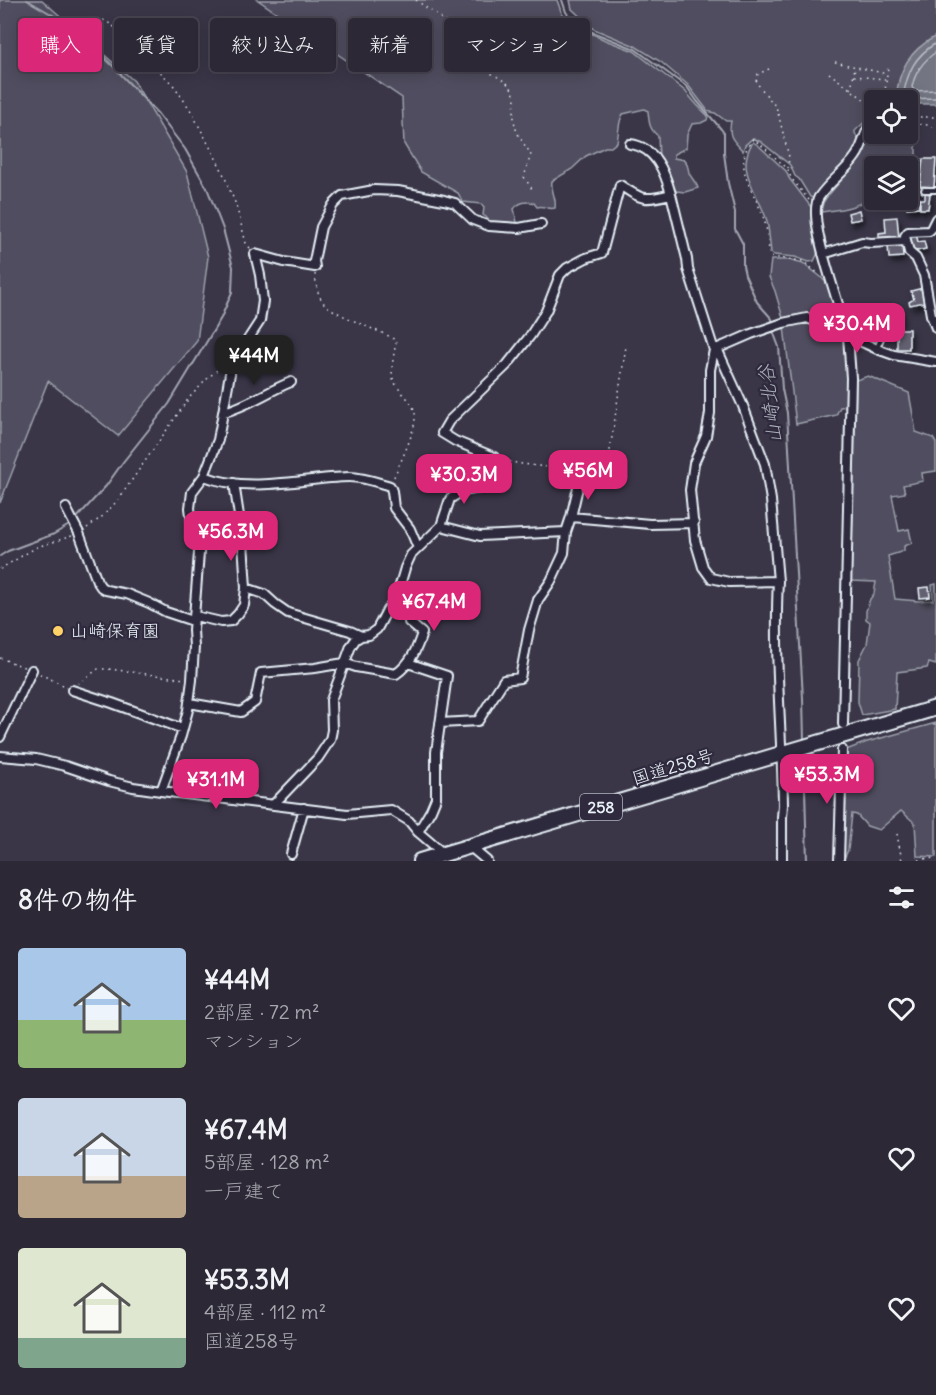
<!DOCTYPE html>
<html lang="ja">
<meta charset="utf-8">
<style>
body{margin:0;font-family:Delius,"Klee One",sans-serif;background:#34303e;color:#f1f3f6;height:100vh;display:flex;flex-direction:column;font-size:22px;white-space:nowrap}
*{box-sizing:border-box;margin:0}
p{font-size:20px;color:#a6a6ad}
.icon{flex:none;width:33px;height:33px;fill:none;stroke:currentColor;stroke-width:2;stroke-linecap:round;stroke-linejoin:round}
.map{position:relative;height:861px;overflow:hidden}
.side{display:flex;flex-direction:column;background:#2c2836;flex:1}
.side>*{flex:none}
.guide{position:absolute;left:18px;top:18px;width:600px;height:54px;display:flex;gap:12px}
.fabs{position:absolute;left:864px;top:90px;display:grid;gap:12px}
.fabs a{display:grid;place-items:center;width:54px;height:54px;border-radius:6px;background:#2c2836;box-shadow:0 3px 15px #0003,0 0 0 2px #484451;font-size:30px}
.price{position:absolute;translate:-50% -51px;padding:0 14px;border-radius:12px;background:#db2777;color:#fff;font-size:20px;line-height:39px;filter:drop-shadow(0 2px 3px #0008)}
.price::after{content:'';position:absolute;left:50%;top:36px;width:18px;height:14px;margin-left:-9px;background:inherit;clip-path:polygon(0 0,100% 0,50% 100%)}
.price.selected{background:#222;color:#fff}
ul{padding:0;list-style:none}
li{display:flex;align-items:center;gap:18px;height:150px;padding:0 18px}
li span{display:grid;place-items:center;flex:none;width:168px;height:120px;border-radius:6px;color:#555}
li>.icon{margin-inline-start:auto}
span .icon{width:72px;height:72px;fill:#fffc;stroke-width:1}
li b{font-size:26px}
h2{display:flex;justify-content:space-between;align-items:center;height:72px;padding:0 18px;font-size:26px}
.chip{padding:0 21px;border-radius:6px;background:#2c2836;box-shadow:0 3px 15px #0003,0 0 0 2px #484451;font-size:21px;line-height:54px}
.chip.selected{background:#db2777;color:#fff}
.map>svg:first-child{display:block}
.green{fill:#504e5f;stroke:#9ca0ac;stroke-width:1.5}
.water{fill:#737482;stroke:#a2a6b1;stroke-width:1.5}
.lines{fill:none;stroke-linecap:round;stroke-linejoin:round}
.shore{stroke:#b9bfc9;stroke-width:1.5}
.stream{stroke:#a2a6b1;stroke-width:2}
.building{fill:#636171;stroke:#e8f1f8;stroke-width:1.5;filter:url(#shadow)}
.service-casing{stroke:#e8f1f8;stroke-width:8}
.minor-casing{stroke:#e8f1f8;stroke-width:12}
.trunk-casing{stroke:#e8f1f8;stroke-width:18}
.path{stroke:#e8f1f8;stroke-width:1.5;stroke-dasharray:1.5 4.5;stroke-linecap:butt}
.service{stroke:#2f2a3d;stroke-width:4}
.minor{stroke:#2f2a3d;stroke-width:8}
.trunk{stroke:#2f2a3d;stroke-width:14}
.poi-dot{fill:#ffd166;stroke:#2f2a3d;stroke-width:2}
.labels{text-anchor:middle;stroke-width:4.5;stroke-linejoin:round;paint-order:stroke}
.shield{fill:#2f2a3d;stroke:#b0b5c0;stroke-width:1.5}
.shield-label{font-size:16px;font-weight:bold;fill:#e8f1f8}
.poi-label{font-size:18px;fill:#e8f1f8;stroke:#2f2a3d;text-anchor:start}
.street-label{font-size:18px;fill:#e8f1f8;stroke:#2f2a3d}
.water-label{font-size:20px;font-style:italic;fill:#aeb2bd;stroke:#2f2a3d}
</style>
<div class="map">
<svg width="936" height="861" viewBox="0 0 936 861">
<defs>
<filter id="shadow"><feDropShadow dx="2.5" dy="4.5" stdDeviation="3" flood-color="#0009"/></filter>
</defs>
<rect width="100%" height="100%" fill="#3a3648"/>
<filter id="ink" filterUnits="userSpaceOnUse"><feTurbulence type="fractalNoise" baseFrequency=".0167" numOctaves="2"/><feDisplacementMap in="SourceGraphic" scale="12" xChannelSelector="R" yChannelSelector="G"/><feConvolveMatrix kernelMatrix="1 2 1 2 8 2 1 2 1" color-interpolation-filters="sRGB"/></filter>
<g filter="url(#ink)">
<path class="green" d="M0,0H42L134,81L187,172L208,257L197,341L118,436L48,381L0,503Z
M258,0H557L564,20L605,40L634,51L685,91L697,105L708,116L707,120L701,123L692,124L687,135L686,148L674,154V158L685,160C688,165 688,168 689,173C691,178 696,182 698,188L685,192L676,191L670,182L664,165L659,157L658,136C649,129 649,122 648,111L644,109L623,114C618,122 619,132 617,142L611,147H605L586,156L572,169L552,181C550,191 557,197 555,208C548,210 544,205 537,207L534,203C527,201 519,202 514,209L517,222L515,225L491,224L486,217L483,215L484,208L481,204L463,202L458,193L421,172L404,144L402,98Z
M570,0H936V36L930,40L900,77L895,100H874V113L855,131V133L859,141L855,152L814,199L810,197L799,179L795,176L790,165L761,142L753,138L745,145L743,151C732,139 728,137 731,121H726L715,113L708,111L688,85L661,62L635,46L594,29L572,9Z
M874,125V134H904L916,142V155L905,164L904,166H874V194C858,208 842,209 821,212L823,203L826,198L862,156L871,129Z
M753,142L759,146L786,171L789,178L811,207L818,247L817,255L814,261L809,262L795,257L774,255L771,253C770,243 769,231 767,221C759,193 734,170 753,142Z
M771,260H792L803,263L821,277L829,286L839,321L836,326C814,315 808,311 783,318L775,291L769,277Z
M804,322C813,324 840,332 844,339C849,347 847,394 847,406L840,407L836,415L796,424L784,327Z
M868,376L909,393L916,432L933,438L936,443V471L922,473L923,481L903,485L905,493L892,495L899,531L909,529L912,543L904,546V551L888,556L895,599L918,601L933,600L932,585L936,584V665L929,663L927,668L897,672L895,709L862,715L858,702L859,660L867,644L870,622L866,619V611L870,599L874,594L876,582L851,581L856,380Z
M936,723V857L917,856L915,823L901,811L879,830L867,826L857,815L852,814L848,850L844,859H842L846,750L867,742Z"/>
<path class="water" d="M936,36V104H908V100H896C898,70 909,51 936,36Z"/>
<g class="lines">
<path class="shore" d="M936,43C914,57 908,71 903,96L905,99L936,98
M936,52C923,61 915,72 912,87L915,91L936,90"/>
<path class="stream" d="M27,0L70,25L83,37L114,67L158,114L185,149L207,188L223,229L233,267L232,292L221,318L169,404L123,462L106,486L75,520
M562,0L566,12L569,16L592,32L635,49L687,87L697,101L721,129L724,133V153L728,183L735,212V229L743,244V266L745,275L757,302L772,319L773,331L779,347L782,389L787,413L803,698L804,741
M0,556L8,551L54,534L71,524
M804,752L807,861"/>
</g>
<path class="building" d="M923,159H936L934,187L920,186Z
M908,183H917L918,192L908,193Z
M925,193L930,194L928,209H920V199H925Z
M919,198V207L907,208L906,200Z
M859,210L861,219L850,221L848,213Z
M897,217L899,239L879,241V233L886,232L885,218Z
M916,234L918,242L924,241L926,249L911,252L908,235Z
M902,244L903,257L889,258L888,245Z
M923,288L925,302L910,305L909,302L914,299L911,291Z
M898,310L899,320L885,323L884,313Z
M897,329H909V349H897Z
M929,587L930,597L920,598L919,588Z"/>
<g class="lines">
<g class="service-casing">
<path id="service" d="M924,190H936
M877,348L885,329"/>
</g>
<g class="minor-casing">
<path id="minor" d="M630,144C656,147 665,173 671,194
M936,219L931,229L929,231L908,232L905,236L909,252L916,258L924,275L931,315L936,328
M823,254L862,242L871,243L906,241
M846,335C842,306 805,219 819,197C829,182 846,171 856,156C864,145 864,130 874,120
M714,350L710,370V413L706,436L694,463L690,490L695,540L703,567L711,578L729,582L778,581C774,656 782,730 783,805L782,817V861
M714,350L751,334L783,323L807,318L832,328L877,349L894,355L936,362
M224,412C248,406 268,391 291,382
M204,476C250,494 301,478 349,477C363,477 377,482 390,486L392,491L394,508L410,529L418,548
M66,508L79,533L97,581L101,587L106,590L127,594L149,603L166,612L193,621
M571,517L580,479
M441,526L480,536L566,532L571,517L650,524L694,523
M246,588L264,594L275,604L288,613L350,631L361,636
M195,616L221,622L231,621L238,614L244,605L246,588L243,542L234,483
M408,663L447,676L436,752V798L431,810L418,832
M72,690L112,703L183,729
M189,703L241,712L255,702L261,673L315,668L344,663L356,667L396,674C411,663 417,649 422,633L409,622L411,605L396,597
M440,723L478,721L504,680L520,678L529,630L538,600L551,581L564,553L566,532
M843,724L851,378L848,336
M0,737L32,670
M0,756L36,759L65,766L109,781L133,787L161,791L347,814L391,810L409,821L418,832L444,854
M161,791L181,736L188,710L192,680L194,647L193,630L200,540L192,523L190,508L192,492L204,476L218,440L233,357L245,344L260,321L263,301L260,275L255,254L284,262L315,267L314,261L321,227L333,205L342,196L374,190L398,191L444,200L455,203L473,220L489,226L519,228L541,224
M274,804L318,758L330,740L332,730L331,700L351,646L356,639L361,636L369,635L377,629L387,610L395,602L405,568L411,555L441,526L450,499L462,491L480,488L494,457L455,441L442,433L449,421L507,365L530,336L546,311L560,275L567,268L586,258L602,253L620,185C642,200 644,201 671,194L687,259L688,269L714,350L719,353L743,406L765,464L771,500L778,581
M469,846L487,861
M291,854L304,808
M839,861L842,750"/>
</g>
<g class="trunk-casing">
<path id="trunk" d="M420,861L936,708"/>
</g>
<path class="path" d="M416,0C424,6 433,13 442,19C450,24 458,29 464,36C471,45 472,56 479,65C489,75 510,79 514,94C516,99 514,107 514,113C513,130 521,140 531,154L524,177L534,192
M103,20L112,25L138,49L175,87L191,111L221,168L236,205L246,243L250,248
M835,62L887,74
M769,69L758,74L756,82L776,107L778,113L789,157L788,168
M829,73L874,107
M854,76L885,79
M851,89L855,67
M884,100L888,66
M908,117H936
M908,123L928,125L936,129
M809,200L791,178L788,169L760,144L753,139C729,168 758,194 765,223C768,234 768,246 770,257L803,261L820,275
M315,274C316,284 317,293 323,302C331,313 376,330 391,337L396,341C395,350 390,369 393,378C397,392 412,398 415,413C417,429 400,463 393,479
M503,460C526,466 550,467 574,469L576,473
M590,479L606,476L626,346
M87,528L103,516L118,500L189,398L209,377L223,365
M0,569L37,547L72,536
M0,658L24,667
M40,674L65,686
M78,684L98,669H109L185,679
M897,834L902,861
M913,861L929,858L936,859"/>
<use href="#service" class="service"/>
<use href="#minor" class="minor"/>
<use href="#trunk" class="trunk"/>
</g>
</g>
<circle class="poi-dot" cx="58" cy="631" r="6"/>
<g class="labels">
<rect class="shield" x="580" y="794" width="42" height="26" rx="4.5"/>
<g class="shield-label">
<text x="601" y="813">258</text>
</g>
<g class="poi-label">
<text x="70" y="637">山崎保育園</text>
</g>
<g class="street-label">
<text transform="translate(673 767) rotate(-17)" y="6">国道258号</text>
</g>
<g class="water-label">
<text transform="translate(770 404) rotate(-97)" y="7">山崎北谷</text>
</g>
</g>
</svg>
<div class="fabs">
<a><svg class="icon" aria-label="locate" viewBox="0 0 24 24"><circle cx="12" cy="12" r="6"/><path d="M12 2v4M12 18v4M2 12h4M18 12h4"/></svg></a>
<a><svg class="icon" aria-label="layers" viewBox="0 0 24 24"><path d="M12 4l9 5-9 5-9-5zM3 14l9 5 9-5"/></svg></a>
</div>
<b class="price" style="left:857px;top:354px">¥30.4M</b>
<b class="price selected" style="left:254px;top:386px">¥44M</b>
<b class="price" style="left:588px;top:501px">¥56M</b>
<b class="price" style="left:464px;top:505px">¥30.3M</b>
<b class="price" style="left:231px;top:562px">¥56.3M</b>
<b class="price" style="left:434px;top:632px">¥67.4M</b>
<b class="price" style="left:827px;top:805px">¥53.3M</b>
<b class="price" style="left:216px;top:810px">¥31.1M</b>
<div class="guide">
<a class="chip selected">購入</a>
<a class="chip">賃貸</a>
<a class="chip">絞り込み</a>
<a class="chip">新着</a>
<a class="chip">マンション</a>
</div>
</div>
<section class="side">
<h2>8件の物件<svg class="icon" aria-label="filters" viewBox="0 0 24 24"><path d="M4 7h16M4 17h16"/><circle cx="9" cy="7" r="2"/><circle cx="15" cy="17" r="2"/></svg></h2>
<ul>
<li><span style="background:linear-gradient(#a9c7e8 60%,#8fb573 0)"><svg class="icon" aria-label="home" viewBox="0 0 24 24"><path d="M3 11l9-7 9 7M6 9v11h12V9"/></svg></span><div><b>¥44M</b><p>2部屋 · 72 m²</p><p>マンション</p></div><svg class="icon" aria-label="heart" viewBox="0 0 24 24"><path d="M12 20l-8-8c-3-5 5-10 8-4 3-6 11-1 8 4z"/></svg></li>
<li><span style="background:linear-gradient(#c9d6e8 65%,#b9a48a 0)"><svg class="icon" aria-label="home" viewBox="0 0 24 24"><path d="M3 11l9-7 9 7M6 9v11h12V9"/></svg></span><div><b>¥67.4M</b><p>5部屋 · 128 m²</p><p>一戸建て</p></div><svg class="icon" aria-label="heart" viewBox="0 0 24 24"><path d="M12 20l-8-8c-3-5 5-10 8-4 3-6 11-1 8 4z"/></svg></li>
<li><span style="background:linear-gradient(#dfe7d0 75%,#7fa58c 0)"><svg class="icon" aria-label="home" viewBox="0 0 24 24"><path d="M3 11l9-7 9 7M6 9v11h12V9"/></svg></span><div><b>¥53.3M</b><p>4部屋 · 112 m²</p><p>国道258号</p></div><svg class="icon" aria-label="heart" viewBox="0 0 24 24"><path d="M12 20l-8-8c-3-5 5-10 8-4 3-6 11-1 8 4z"/></svg></li>
</ul>
</section>
